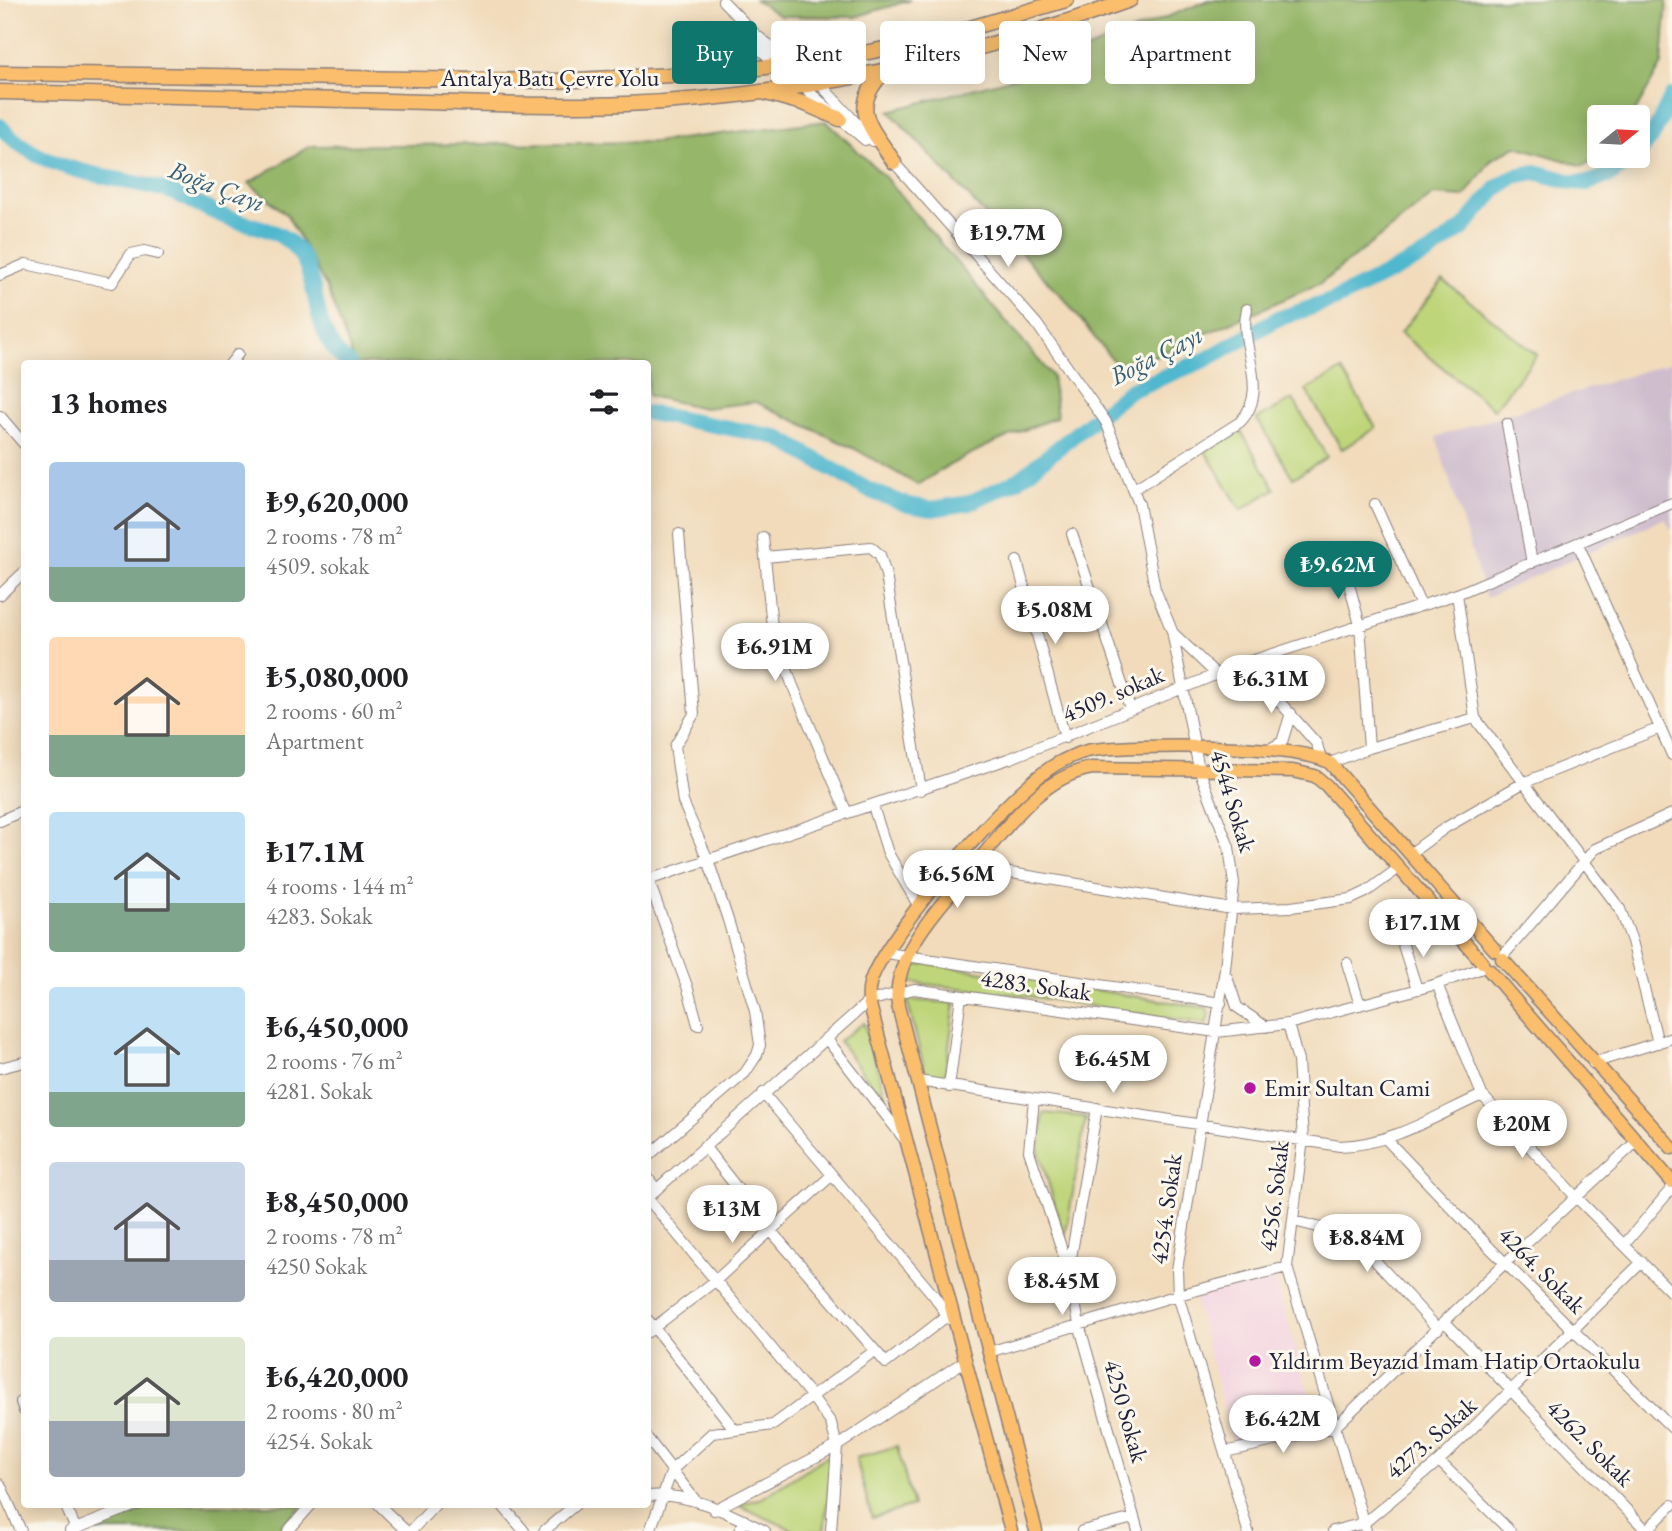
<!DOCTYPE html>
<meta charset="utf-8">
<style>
body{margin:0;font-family:"EB Garamond",serif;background:#f6f6f6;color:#202124;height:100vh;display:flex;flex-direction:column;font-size:26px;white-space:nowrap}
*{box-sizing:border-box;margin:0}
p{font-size:23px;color:#757577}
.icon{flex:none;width:38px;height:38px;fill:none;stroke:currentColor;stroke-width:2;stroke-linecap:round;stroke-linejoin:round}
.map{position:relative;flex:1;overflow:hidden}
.details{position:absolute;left:21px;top:360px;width:630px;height:1148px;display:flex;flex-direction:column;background:#fff;border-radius:7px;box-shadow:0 4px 18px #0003}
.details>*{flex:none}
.top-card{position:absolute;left:672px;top:21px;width:665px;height:63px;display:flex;gap:14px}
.needle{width:46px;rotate:72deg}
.tools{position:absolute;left:1587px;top:105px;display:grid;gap:14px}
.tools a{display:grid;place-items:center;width:63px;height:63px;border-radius:7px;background:#fff;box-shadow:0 4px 18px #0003;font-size:35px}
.price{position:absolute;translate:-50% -60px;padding:0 16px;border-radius:24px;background:#fff;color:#222;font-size:23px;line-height:46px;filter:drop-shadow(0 2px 4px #0008)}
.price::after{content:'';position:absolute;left:50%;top:42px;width:21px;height:16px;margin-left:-10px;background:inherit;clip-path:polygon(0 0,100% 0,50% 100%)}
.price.selected{background:#0f766e;color:#fff}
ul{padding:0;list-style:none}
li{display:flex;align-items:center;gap:21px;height:175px;padding:0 28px}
li span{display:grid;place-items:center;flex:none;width:196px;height:140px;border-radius:7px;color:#555}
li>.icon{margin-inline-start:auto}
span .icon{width:84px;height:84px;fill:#fffc;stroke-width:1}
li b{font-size:30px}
h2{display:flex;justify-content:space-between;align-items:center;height:84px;padding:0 28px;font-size:30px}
.tag{padding:0 24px;border-radius:7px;background:#fff;box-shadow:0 4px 18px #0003;font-size:24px;line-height:63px}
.tag.selected{background:#0f766e;color:#fff}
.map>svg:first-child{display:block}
.built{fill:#f3cfdf}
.industrial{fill:#cfbdce}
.green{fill:#bed579;stroke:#707c5a;stroke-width:2}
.forest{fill:#96b669;stroke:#5c6c52;stroke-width:2}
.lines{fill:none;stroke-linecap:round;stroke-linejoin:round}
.river{stroke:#50b7ce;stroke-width:16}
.minor-casing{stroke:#8a7e7b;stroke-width:12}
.major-casing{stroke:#8a7e7b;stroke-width:15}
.highway-casing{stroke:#8a7e7b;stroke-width:17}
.minor{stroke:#fff;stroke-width:10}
.major{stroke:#fabe6d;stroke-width:12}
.highway{stroke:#fabe6d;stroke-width:14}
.poi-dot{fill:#b5179e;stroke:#fbf7ec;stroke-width:2.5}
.labels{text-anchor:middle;stroke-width:6;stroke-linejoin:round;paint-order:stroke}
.street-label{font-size:24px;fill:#22223b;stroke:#fbf7ec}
.poi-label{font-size:24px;fill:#22223b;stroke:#fbf7ec;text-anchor:start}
.water-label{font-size:26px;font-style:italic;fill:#345e76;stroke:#fbf7ec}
</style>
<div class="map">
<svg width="1672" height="1531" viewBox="0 0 1672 1531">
<rect width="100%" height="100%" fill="#fbf7ec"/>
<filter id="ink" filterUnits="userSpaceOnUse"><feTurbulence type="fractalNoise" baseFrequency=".0143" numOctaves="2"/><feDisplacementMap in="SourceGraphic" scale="14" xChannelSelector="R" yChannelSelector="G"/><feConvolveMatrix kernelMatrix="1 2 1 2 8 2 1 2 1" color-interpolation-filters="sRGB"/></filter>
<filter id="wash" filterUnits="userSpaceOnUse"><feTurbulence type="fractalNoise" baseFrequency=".00686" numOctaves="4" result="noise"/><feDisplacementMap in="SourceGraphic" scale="28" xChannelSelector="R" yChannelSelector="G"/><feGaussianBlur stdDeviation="1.57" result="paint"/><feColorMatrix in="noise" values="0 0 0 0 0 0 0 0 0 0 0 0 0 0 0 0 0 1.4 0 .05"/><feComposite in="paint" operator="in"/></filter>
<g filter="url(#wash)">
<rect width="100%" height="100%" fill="#f1dbbb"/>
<path class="built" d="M1274,1275L1317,1422L1234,1445L1194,1299Z"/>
<path class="industrial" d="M1672,362V531L1665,518L1486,598L1436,437Z"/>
<path class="green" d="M1443,280L1537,355L1494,409L1400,333Z
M1342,370L1376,428L1342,449L1306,390Z
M1293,399L1327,457L1293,478L1257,419Z
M1241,431L1275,489L1241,510L1205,451Z
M928,963L1207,1008L1209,1014L1206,1024L1027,996L907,982L915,966Z
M907,1000L955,1003L945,1076L941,1080H929L926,1076Z
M864,1023L889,1108L839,1041Z
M1044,1113L1086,1117L1065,1238L1038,1149Z
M897,1446L913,1506L872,1518L856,1458Z
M827,1456L832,1457V1461L824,1531H795L738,1505L762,1498Z"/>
<path class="forest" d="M755,0H911L855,17L780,16Z
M1209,0H1667L1662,64L1632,117H1600L1599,156L1583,166L1516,146L1492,159L1464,197L1433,195L1321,283L1121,371L1065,300L889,111L1021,76Z
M826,121L884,176L1052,376L1057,417C1008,436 961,455 918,485L855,449L756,402L704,408L648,396V364H355L327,288L287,215L249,183L310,146L656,142Z
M155,1505H303L279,1531H93Z"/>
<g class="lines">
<path class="river" d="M0,126C40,172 106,175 162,189C185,195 204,209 226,217C244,224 264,226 281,236C330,266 300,326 349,364
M1638,154L1652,137L1672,96
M648,413L777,437L868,490L908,505L932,509L969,503L1018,480L1129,391L1207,359L1277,319L1334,300L1429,253L1463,228L1498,187L1515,176L1535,172L1572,182L1588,183L1610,175L1637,156"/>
</g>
</g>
<g filter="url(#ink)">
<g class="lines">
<g class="minor-casing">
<path id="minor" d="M723,1L756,35L818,82L873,141
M736,29L865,140
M891,159L1036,323L1106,422L1139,504L1155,589L1172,631L1199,769L1229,847L1234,884L1225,969L1177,1270L1178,1295L1248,1531
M0,275L26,264L112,283L131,254L145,251L158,254
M230,364L238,354
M0,416L24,444
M1507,424L1532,563
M1134,489L1240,422C1272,389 1237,345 1247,309
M1375,504L1421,606
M1072,534L1130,708
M763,537L772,627L792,684L847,813
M1578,544L1672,755
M765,557L871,547L880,555L886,575L921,790
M1017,561L1065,738
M1345,569L1360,625L1369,748
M1457,594L1475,718L1620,909L1632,941L1658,1043
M0,595L24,572
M1172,632L1216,674
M1245,663L1317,744L1320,756
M1266,751L1282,742L1291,713
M1330,763L1369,748L1475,718
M873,806L888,853L918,905
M0,821L24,810
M1411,853L1445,828L1523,783L1660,728
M974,867L1232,909L1291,907L1351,899L1366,892L1399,868
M648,879L688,989L698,1025
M648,880L1011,758L1242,664L1457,594L1672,503
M1401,939L1417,989
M886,953L1221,1003
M1502,957L1595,849L1672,814
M1347,963L1360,1005
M1227,977L1237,1007L1266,1027
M1437,984L1482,1095L1576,1197L1672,1293
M1288,1024L1298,1061L1303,1139L1287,1267L1366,1531
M826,1038L905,1140
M1593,1063L1672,1038
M0,1068L24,1062
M918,1081L1340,1146C1391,1145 1437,1115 1482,1095
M949,1087L961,996
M763,1093L935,1297L949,1319
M1034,1099L1029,1151L1069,1271L1079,1324L1138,1531
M1386,1139L1491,1249L1672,1428
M704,1146L771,1231L886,1363L947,1316
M648,1156L745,1073L757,1055L760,1045L755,1011L728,920L708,860L683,802L675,746L694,714L679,534
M648,1178L656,1189
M648,1197L869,1001L914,989L1216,1032L1288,1024L1437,984L1485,967
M648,1199L813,1398L831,1423L837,1446L714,1510
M1294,1221L1345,1234L1358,1242L1438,1329
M1624,1245L1672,1188
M1069,1269L1097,1108
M648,1320L735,1430
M1445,1322L1647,1531
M648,1332L715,1281L832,1175
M989,1352L1178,1295L1287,1267
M21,1402L24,1411
M648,1439L695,1500
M1225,1452L1335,1427L1505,1263L1636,1142
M1439,1461L1510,1531
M0,1484L21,1531
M648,1496C689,1492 729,1513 765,1531
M65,1505L76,1529
M379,1505L406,1531
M502,1505L524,1531
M70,1531L136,1505
M288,1531L311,1505
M411,1531L435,1505
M544,1531L575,1505
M650,1531L672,1470L712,1433L773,1425L873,1352
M739,1531L744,1520
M831,1531L837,1446L966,1360
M1082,1531L1134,1518
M1333,1531L1364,1523L1439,1461L1642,1262
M1646,1531L1672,1505"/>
</g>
<g class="major-casing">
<path id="major" d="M1502,959L1672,1148
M1489,970L1672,1182
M1011,1531L869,1001C868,992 869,984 873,975C893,928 1016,782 1062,761C1070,757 1079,753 1087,751C1127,744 1300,743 1330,763L1495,950
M1036,1531L898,1006C891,953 944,902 975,865C1007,827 1040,777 1092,768L1293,771L1315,776L1326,785L1482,962"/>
</g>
<g class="highway-casing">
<path id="highway" d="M885,71C848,108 870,126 894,162
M730,72L741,60L735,28
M0,73L556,81L730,72L859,54L933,39L1066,0
M0,92C130,95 260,98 390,101C468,103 547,107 626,104C798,97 968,58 1130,0
M766,93L806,104L840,119"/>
</g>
<use href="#minor" class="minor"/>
<use href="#major" class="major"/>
<use href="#highway" class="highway"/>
</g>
</g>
<g class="poi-dot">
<circle cx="1250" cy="1088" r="7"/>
<circle cx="1255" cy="1361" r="7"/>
</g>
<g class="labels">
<g class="street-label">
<text x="550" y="86">Antalya Batı Çevre Yolu</text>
<text transform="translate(1113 694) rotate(-23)" y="8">4509. sokak</text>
<text transform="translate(1233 801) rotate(73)" y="8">4544 Sokak</text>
<text transform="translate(1036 985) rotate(8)" y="8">4283. Sokak</text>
<text transform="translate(1274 1196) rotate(-83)" y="8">4256. Sokak</text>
<text transform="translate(1166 1209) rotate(-82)" y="8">4254. Sokak</text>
<text transform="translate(1542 1270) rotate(45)" y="8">4264. Sokak</text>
<text transform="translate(1126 1411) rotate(74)" y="8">4250 Sokak</text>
<text transform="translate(1431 1438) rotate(-41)" y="8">4273. Sokak</text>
<text transform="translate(1590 1443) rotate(45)" y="8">4262. Sokak</text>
</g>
<g class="poi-label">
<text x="1264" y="1096">Emir Sultan Cami</text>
<text x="1269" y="1369">Yıldırım Beyazıd İmam Hatip Ortaokulu</text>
</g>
<g class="water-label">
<text transform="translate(217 186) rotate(21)" y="9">Boğa Çayı</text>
<text transform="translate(1156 355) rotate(-27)" y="9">Boğa Çayı</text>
</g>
</g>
</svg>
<div class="tools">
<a><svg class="needle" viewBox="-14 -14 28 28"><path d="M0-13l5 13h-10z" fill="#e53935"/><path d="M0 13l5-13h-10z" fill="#757577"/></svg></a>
</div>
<b class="price" style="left:1008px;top:269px">₺19.7M</b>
<b class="price selected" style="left:1338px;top:601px">₺9.62M</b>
<b class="price" style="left:1055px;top:646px">₺5.08M</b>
<b class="price" style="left:775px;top:683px">₺6.91M</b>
<b class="price" style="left:1271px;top:715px">₺6.31M</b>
<b class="price" style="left:957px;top:910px">₺6.56M</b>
<b class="price" style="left:1423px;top:959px">₺17.1M</b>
<b class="price" style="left:1113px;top:1095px">₺6.45M</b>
<b class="price" style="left:1522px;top:1160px">₺20M</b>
<b class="price" style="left:732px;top:1245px">₺13M</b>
<b class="price" style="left:1367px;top:1274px">₺8.84M</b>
<b class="price" style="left:1062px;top:1317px">₺8.45M</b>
<b class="price" style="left:1283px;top:1455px">₺6.42M</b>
<div class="top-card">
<a class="tag selected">Buy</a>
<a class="tag">Rent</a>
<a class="tag">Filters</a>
<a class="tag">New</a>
<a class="tag">Apartment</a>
</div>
<section class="details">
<h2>13 homes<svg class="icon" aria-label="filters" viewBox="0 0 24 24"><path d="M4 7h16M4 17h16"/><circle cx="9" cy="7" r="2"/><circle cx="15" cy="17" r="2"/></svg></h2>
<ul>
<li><span style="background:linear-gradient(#a9c7e8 75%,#7fa58c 0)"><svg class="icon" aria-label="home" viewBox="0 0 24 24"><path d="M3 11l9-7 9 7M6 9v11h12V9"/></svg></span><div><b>₺9,620,000</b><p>2 rooms · 78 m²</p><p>4509. sokak</p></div></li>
<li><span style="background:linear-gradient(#ffd9b3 70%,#7fa58c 0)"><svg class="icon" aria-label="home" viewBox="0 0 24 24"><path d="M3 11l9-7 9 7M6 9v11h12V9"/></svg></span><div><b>₺5,080,000</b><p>2 rooms · 60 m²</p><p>Apartment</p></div></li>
<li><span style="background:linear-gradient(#bfe0f5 65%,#7fa58c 0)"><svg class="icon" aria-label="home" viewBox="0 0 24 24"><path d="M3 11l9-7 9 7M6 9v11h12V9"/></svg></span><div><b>₺17.1M</b><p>4 rooms · 144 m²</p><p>4283. Sokak</p></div></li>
<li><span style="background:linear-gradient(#bfe0f5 75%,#7fa58c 0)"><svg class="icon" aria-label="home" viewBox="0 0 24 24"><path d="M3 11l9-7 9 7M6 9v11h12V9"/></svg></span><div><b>₺6,450,000</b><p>2 rooms · 76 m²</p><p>4281. Sokak</p></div></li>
<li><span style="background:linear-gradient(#c9d6e8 70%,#9aa5b1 0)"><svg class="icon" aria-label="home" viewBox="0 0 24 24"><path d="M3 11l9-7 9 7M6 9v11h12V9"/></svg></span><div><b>₺8,450,000</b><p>2 rooms · 78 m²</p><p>4250 Sokak</p></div></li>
<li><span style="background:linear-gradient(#dfe7d0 60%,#9aa5b1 0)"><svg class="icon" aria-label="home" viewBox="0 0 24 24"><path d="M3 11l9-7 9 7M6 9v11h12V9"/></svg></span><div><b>₺6,420,000</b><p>2 rooms · 80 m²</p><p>4254. Sokak</p></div></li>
</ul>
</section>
</div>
